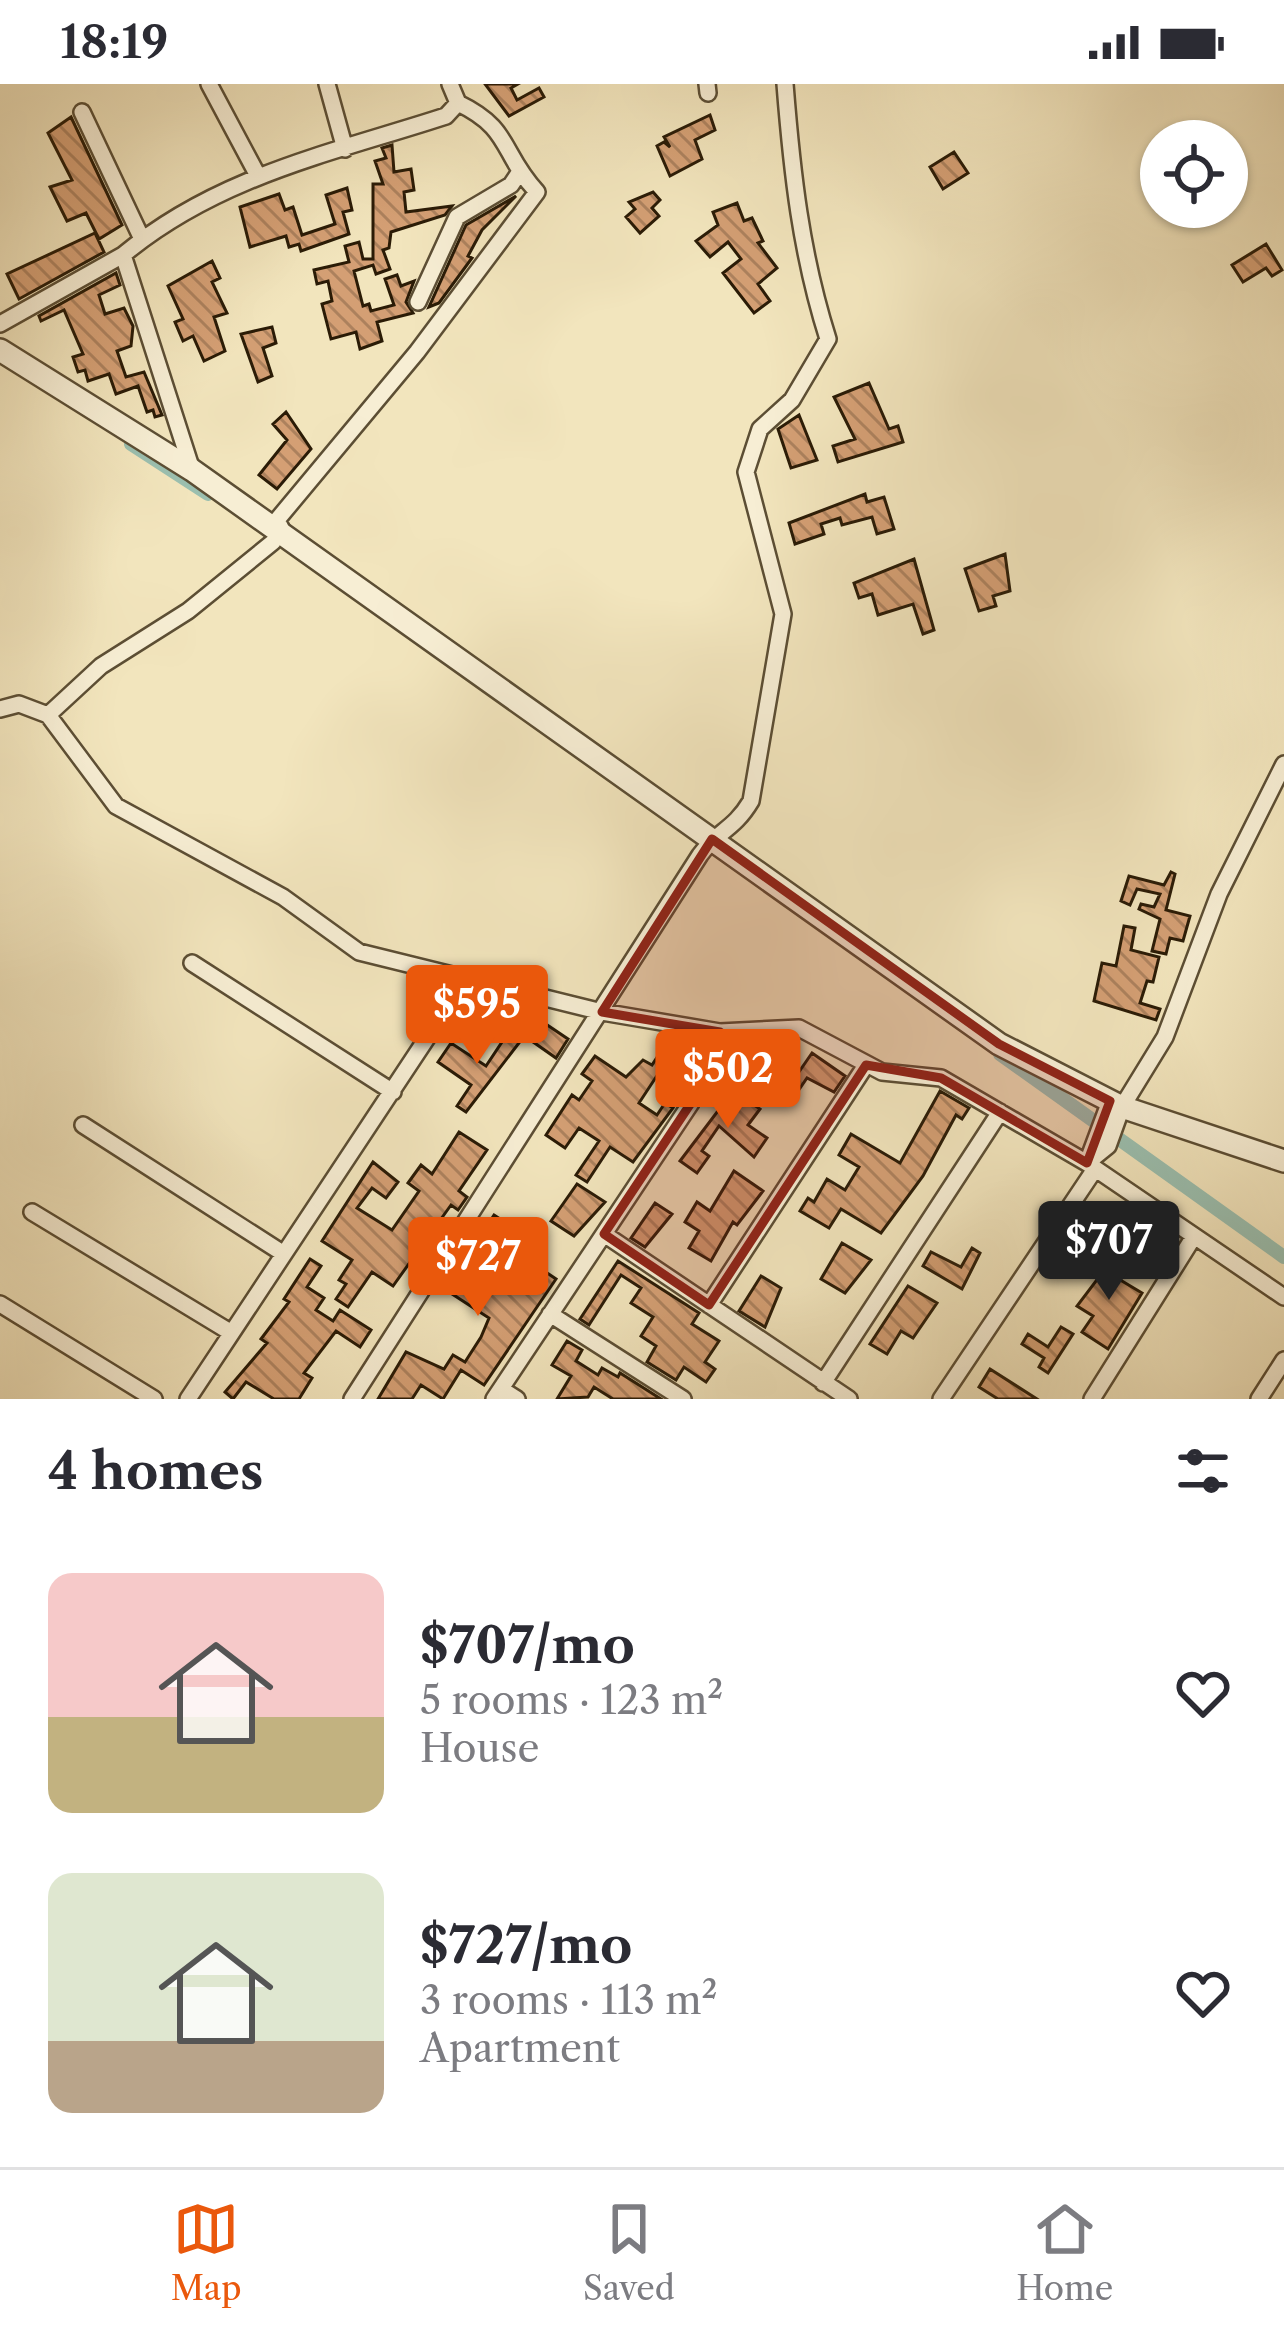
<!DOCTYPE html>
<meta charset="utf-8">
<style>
body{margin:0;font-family:"Libre Caslon Text",serif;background:#f2f2f3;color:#2b2b33;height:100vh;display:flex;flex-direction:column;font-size:45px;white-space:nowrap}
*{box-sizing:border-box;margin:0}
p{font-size:39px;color:#7c7c81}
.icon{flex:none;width:66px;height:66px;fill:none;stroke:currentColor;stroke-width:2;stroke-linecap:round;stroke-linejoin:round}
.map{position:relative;height:1315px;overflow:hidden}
.sheet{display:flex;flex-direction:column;background:#fff;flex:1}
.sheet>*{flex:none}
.buttons{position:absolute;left:1140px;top:36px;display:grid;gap:24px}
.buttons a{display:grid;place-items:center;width:108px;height:108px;border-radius:50%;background:#fff;box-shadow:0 3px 9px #0004;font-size:60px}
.price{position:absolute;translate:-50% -102px;padding:0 27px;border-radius:12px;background:#ea580c;color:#fff;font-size:39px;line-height:78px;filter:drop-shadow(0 3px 6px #0008)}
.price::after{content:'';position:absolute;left:50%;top:72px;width:36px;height:27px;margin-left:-18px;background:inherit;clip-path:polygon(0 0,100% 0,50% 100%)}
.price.selected{background:#222;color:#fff}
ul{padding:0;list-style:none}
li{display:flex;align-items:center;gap:36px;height:300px;padding:0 48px}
li span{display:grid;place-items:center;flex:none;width:336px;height:240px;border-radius:24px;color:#555}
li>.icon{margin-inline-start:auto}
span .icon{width:144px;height:144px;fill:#fffc;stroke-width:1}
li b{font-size:51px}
h2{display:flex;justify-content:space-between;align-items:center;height:144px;padding:0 48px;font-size:51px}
.status{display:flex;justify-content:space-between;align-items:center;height:84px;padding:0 60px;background:#fff;direction:ltr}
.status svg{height:33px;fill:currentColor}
.dock{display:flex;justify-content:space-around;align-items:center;height:168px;border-top:3px solid #e1e1e2;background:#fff;font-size:33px;color:#7c7c81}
.dock a{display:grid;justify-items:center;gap:6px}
.dock .selected{color:#ea580c}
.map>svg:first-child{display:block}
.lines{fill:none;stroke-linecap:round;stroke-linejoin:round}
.canal{stroke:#9bbfaf;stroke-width:14}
.building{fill:url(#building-back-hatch);stroke:#2a1b06;stroke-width:3}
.minor-casing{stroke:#5c4e34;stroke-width:20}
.tertiary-casing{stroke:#5c4e34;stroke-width:26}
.minor{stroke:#f7eed4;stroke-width:15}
.tertiary{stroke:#f7eed4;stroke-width:21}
.marked{fill:#8f2418;fill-opacity:0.2;stroke:#8f2418;stroke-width:9;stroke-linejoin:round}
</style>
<div class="status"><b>18:19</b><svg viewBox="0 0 49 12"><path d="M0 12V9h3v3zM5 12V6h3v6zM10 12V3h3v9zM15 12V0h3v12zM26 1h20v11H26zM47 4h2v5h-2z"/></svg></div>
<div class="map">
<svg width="1284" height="1315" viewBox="0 0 1284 1315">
<defs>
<pattern id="building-back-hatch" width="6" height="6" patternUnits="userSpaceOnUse" patternTransform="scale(3)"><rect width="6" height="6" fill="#d49f74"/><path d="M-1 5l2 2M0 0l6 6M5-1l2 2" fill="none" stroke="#ac815d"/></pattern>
</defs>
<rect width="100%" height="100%" fill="#f2e5bd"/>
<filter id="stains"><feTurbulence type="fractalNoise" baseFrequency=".00167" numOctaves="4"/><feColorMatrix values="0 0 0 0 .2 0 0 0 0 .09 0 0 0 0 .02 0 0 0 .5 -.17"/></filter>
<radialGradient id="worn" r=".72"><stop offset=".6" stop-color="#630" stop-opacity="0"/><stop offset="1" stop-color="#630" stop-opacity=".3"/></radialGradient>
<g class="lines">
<path class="canal" d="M131,360L208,410
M1000,970L1284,1173"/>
</g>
<path class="building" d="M485,0H518L511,4L517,16L539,4L544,13L509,32Z
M710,31L715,46L695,56L702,75L670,92L657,62L664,58L670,63L664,53Z
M71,33L122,141L99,155L86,129L67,137L50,103L72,96L48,49Z
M392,61L394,88L411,85L414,106L404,108L406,128L452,122L445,131L391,148L389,164L383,166L390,185L376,190L373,181L354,187L363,222L369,220L371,227L394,221L385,195L397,191L401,202L414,197L406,218L413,229L377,238L382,257L360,265L356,248L331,255L322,220L332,217L328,197L317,200L314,186L349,178L345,162L359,158L363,175H373V100H383L375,77L386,74L382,64Z
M954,68L968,89L943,105L930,83Z
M347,104L352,126L343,128L349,150L301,167L299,160L289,163L286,152L250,163L240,123L279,110L285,126L293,123L302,151L335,140L326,111Z
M653,108L660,116L652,124L659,132L640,149L626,133L635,125L629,118Z
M516,112L482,146L468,172L472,174L439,219L429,223L466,141Z
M737,119L744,137L752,134L763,157L758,159L777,184L758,200L770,217L754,229L723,189L741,175L728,158L710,173L696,157L718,141L713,128Z
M95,149L104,168L19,215L7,190Z
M1266,160L1282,186L1272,192L1266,184L1243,198L1232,181Z
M212,177L220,194L212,198L227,229L214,233L225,267L204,277L193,252L183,257L175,238L183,235L168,202Z
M116,189L120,201L99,211L105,230L124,224L133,242L131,262L117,267L126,293L144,288L162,331L155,333L153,326L147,328L138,302L116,310L109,290L88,297L85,286L78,288L73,273L83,270L64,226L41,237L39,232Z
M272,243L276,259L263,264L272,292L258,298L241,250Z
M869,299L889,345L898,342L903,358L838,378L833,362L855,355L834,313Z
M286,328L311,365L277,405L259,391L287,356L273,340Z
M799,331L817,376L791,384L778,345Z
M865,410L867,418L884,413L894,445L877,450L872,433L842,441L840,434L821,440L824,450L795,460L789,439Z
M1005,470L1010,507L993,512L996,522L979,527L965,485Z
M914,475L934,546L923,550L913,520L878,531L872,510L859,514L854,499Z
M1171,788L1175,790L1166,826L1190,832L1183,857L1170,854L1166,870L1152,867L1160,835L1139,825L1141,820L1154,823L1160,810L1137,805L1130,821L1121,817L1129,792L1164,801Z
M1124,842L1135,844L1131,866L1159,873L1153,898L1147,897L1140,919L1160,925L1156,936L1094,917L1102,879L1116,882Z
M531,930L568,955L556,974L519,948Z
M510,946L522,955L466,1028L457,1022L471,1001L438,978L451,959L486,982Z
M665,961L689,976L677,994L662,984L639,1019L657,1031L665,1019L673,1024L633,1078L610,1063L587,1098L576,1091L599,1057L579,1044L565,1064L546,1051L572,1011L579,1016L592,997L582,990L595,972L626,993L643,976L652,981Z
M812,969L845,992L834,1008L807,994L789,1020L781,1014Z
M733,1007L760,1025L748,1041L767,1054L754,1073L719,1042L702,1067L709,1072L697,1089L680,1077Z
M940,1007L969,1024L962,1035L956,1031L923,1092L881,1149L841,1125L829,1144L800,1127L808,1114L814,1118L827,1095L845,1106L859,1083L839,1071L851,1050L900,1079Z
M459,1048L487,1066L459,1107L467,1113L458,1126L451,1121L393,1202L372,1188L348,1223L336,1215L346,1200L339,1196L352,1176L322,1157L373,1078L398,1098L386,1114L372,1104L357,1124L392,1146L419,1107L408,1099L421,1081L432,1090Z
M734,1087L763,1107L737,1141L733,1138L711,1177L689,1164L699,1147L685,1138L697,1118L710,1127Z
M577,1100L605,1118L574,1152L551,1137Z
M655,1119L672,1130L645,1163L631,1154Z
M494,1131L503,1137L492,1154L507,1164L494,1184L514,1197L528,1176L556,1195L484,1301L461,1286L443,1315L421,1301L412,1315H378L406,1268L444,1285L453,1271L465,1278L481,1253L489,1234L446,1206Z
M842,1159L871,1176L845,1209L821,1195Z
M972,1164L980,1169L962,1205L923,1182L931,1168L961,1183Z
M1118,1168L1129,1175L1117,1194L1142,1209L1108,1265L1082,1248L1093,1232L1077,1222Z
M310,1175L321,1182L307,1203L324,1214L316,1226L333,1237L340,1226L371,1246L360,1263L336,1247L304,1289L312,1294L299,1315H274L246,1298L233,1315L225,1308L267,1259L261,1255L289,1218L284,1215Z
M618,1177L699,1229L692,1240L719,1257L705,1278L715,1285L706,1298L684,1283L676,1296L647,1278L656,1262L641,1252L653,1233L631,1219L641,1204L621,1191L589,1241L580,1235Z
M761,1192L781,1204L765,1243L739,1227Z
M908,1202L937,1219L913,1254L901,1247L887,1270L870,1260Z
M1061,1243L1073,1250L1048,1289L1039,1283L1044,1274L1022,1260L1028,1250L1048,1263Z
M567,1257L582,1266L576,1277L598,1291L602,1284L618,1293L620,1289L661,1315H613L594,1303L588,1313L557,1315L571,1292L552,1281Z
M990,1285L1037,1315H998L979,1303Z"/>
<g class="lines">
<g class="minor-casing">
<path id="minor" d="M209,0L257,90
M327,0L345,65
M707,0L708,9
M82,28L142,155
M418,218L457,133L511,101L519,89
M0,240L123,171
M192,386L123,171C218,92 332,69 446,32L458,19
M284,450L277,436L417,268L537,108C500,68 512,45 458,19L450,0
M0,625L19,620L48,631L116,722L283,813L359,868L602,928L720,948L799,944L882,988L941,994L1087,1079L1284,1213
M48,631L101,582L188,527L273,458
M192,879L393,1008
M83,1041L284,1170
M1088,1076L1110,1017
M1087,1079L1108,1062L1122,1023L1165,953L1219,810L1284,680
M32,1128L230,1248
M604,1150L849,1315
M0,1220L154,1315
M709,1221L866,981
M550,1230L683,1315
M823,1299L1000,1028
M501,1305L517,1315
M188,1315L468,892
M352,1315L700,771C718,746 733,747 751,717L783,530L746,388L760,345L792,316L828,255C801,170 792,89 785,0
M494,1315L691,1019L720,948
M941,1315L1095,1085
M1092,1315L1193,1154
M1259,1315L1284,1276"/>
</g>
<g class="tertiary-casing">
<path id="tertiary" d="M0,266L192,386L999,960L1122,1023L1284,1077"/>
</g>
<use href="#minor" class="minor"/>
<use href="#tertiary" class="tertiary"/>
</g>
<path class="marked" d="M712,755L999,960L1110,1017L1087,1079L941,994L866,981L709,1221L604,1150L691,1019L720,948L602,928Z"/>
<rect width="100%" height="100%" filter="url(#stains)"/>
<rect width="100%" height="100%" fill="url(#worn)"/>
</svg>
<div class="buttons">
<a><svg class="icon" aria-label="locate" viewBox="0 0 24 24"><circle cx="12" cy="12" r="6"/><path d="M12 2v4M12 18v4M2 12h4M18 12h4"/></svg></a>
</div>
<b class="price" style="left:477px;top:983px">$595</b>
<b class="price" style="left:728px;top:1047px">$502</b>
<b class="price selected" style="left:1109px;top:1219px">$707</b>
<b class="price" style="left:478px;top:1235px">$727</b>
</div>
<section class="sheet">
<h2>4 homes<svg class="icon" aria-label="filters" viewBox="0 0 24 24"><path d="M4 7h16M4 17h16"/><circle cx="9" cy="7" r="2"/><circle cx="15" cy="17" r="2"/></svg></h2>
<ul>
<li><span style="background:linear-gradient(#f6c9c9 60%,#c2b280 0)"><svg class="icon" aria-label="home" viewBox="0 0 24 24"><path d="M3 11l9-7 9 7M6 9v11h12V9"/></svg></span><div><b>$707/mo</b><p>5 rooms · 123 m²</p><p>House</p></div><svg class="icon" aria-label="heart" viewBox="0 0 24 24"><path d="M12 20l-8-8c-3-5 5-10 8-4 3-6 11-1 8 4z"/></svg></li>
<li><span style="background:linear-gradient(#dfe7d0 70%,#b9a48a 0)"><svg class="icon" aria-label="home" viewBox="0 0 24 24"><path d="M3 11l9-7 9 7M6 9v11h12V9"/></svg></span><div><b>$727/mo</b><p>3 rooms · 113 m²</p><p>Apartment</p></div><svg class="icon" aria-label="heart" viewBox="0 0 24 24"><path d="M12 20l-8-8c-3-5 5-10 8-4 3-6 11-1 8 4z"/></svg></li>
</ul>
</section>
<nav class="dock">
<a class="selected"><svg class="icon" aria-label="map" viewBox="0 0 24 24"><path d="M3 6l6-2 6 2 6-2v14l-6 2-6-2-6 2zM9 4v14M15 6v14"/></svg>Map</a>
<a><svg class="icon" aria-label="saved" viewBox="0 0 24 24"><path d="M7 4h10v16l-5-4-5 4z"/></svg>Saved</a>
<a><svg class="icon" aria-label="home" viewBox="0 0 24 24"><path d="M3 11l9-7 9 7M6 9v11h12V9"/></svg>Home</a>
</nav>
